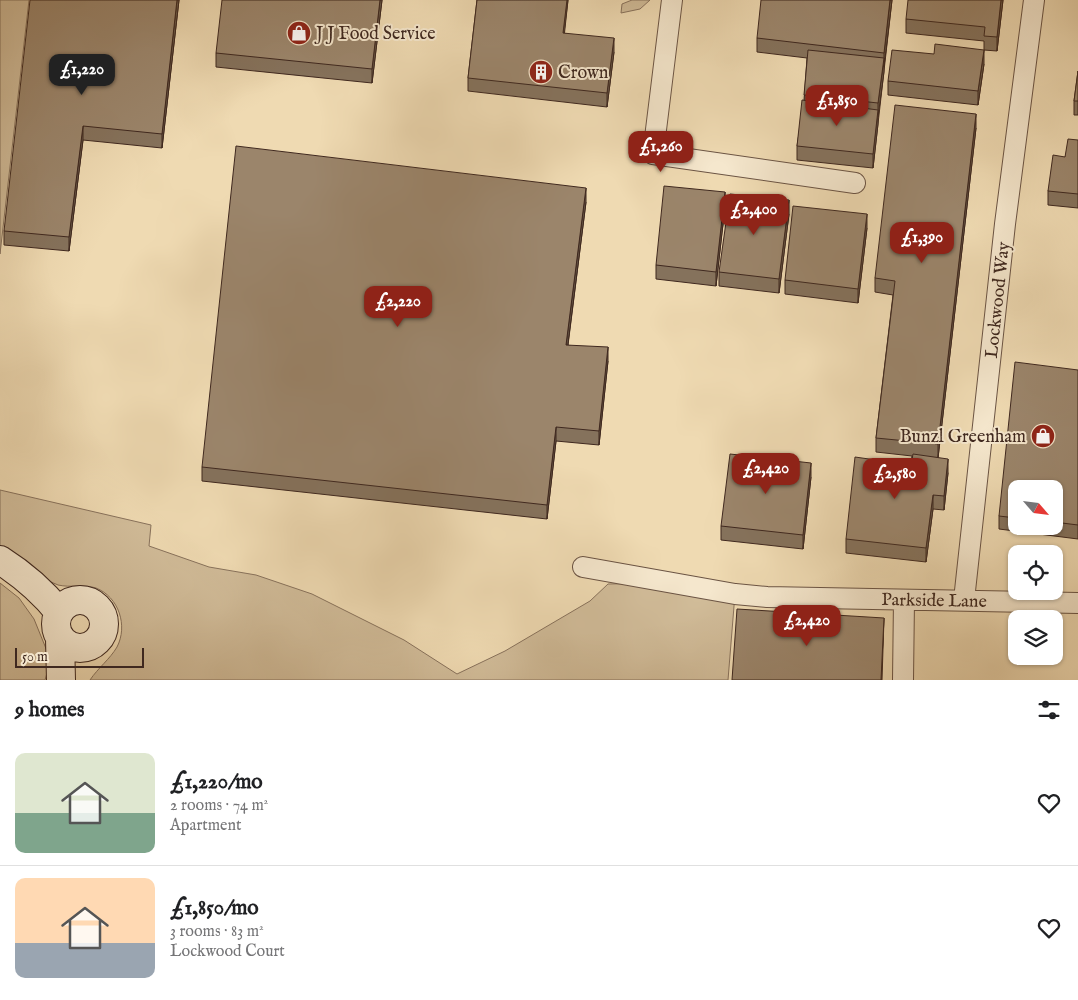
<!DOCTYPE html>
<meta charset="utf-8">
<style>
body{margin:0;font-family:"IM FELL English",serif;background:#f6f6f6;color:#202124;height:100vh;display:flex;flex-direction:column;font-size:19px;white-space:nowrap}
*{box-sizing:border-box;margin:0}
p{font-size:16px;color:#757577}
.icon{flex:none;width:28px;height:28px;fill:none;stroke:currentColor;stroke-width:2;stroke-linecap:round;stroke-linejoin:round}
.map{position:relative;height:680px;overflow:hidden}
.panel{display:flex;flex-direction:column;background:#fff;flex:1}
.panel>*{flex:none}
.needle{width:32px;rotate:118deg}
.fabs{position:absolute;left:1008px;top:480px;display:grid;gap:10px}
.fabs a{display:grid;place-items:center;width:55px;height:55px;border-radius:10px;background:#fff;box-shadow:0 1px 4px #0004;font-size:25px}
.scale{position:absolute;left:15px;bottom:12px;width:129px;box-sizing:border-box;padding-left:5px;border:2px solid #3f281f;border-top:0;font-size:14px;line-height:18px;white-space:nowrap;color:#3f281f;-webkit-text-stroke:4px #f5e7cd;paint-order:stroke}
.price{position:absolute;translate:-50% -42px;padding:0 11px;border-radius:10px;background:#8f2418;color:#fff;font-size:16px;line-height:32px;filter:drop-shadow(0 1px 2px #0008)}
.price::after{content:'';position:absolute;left:50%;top:30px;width:15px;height:11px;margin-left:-8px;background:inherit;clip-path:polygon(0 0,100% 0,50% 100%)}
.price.active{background:#222;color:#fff}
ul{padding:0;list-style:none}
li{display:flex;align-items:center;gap:15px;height:125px;padding:0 15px}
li+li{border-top:1px solid #e0e0e0}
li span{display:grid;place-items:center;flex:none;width:140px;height:100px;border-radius:10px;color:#555}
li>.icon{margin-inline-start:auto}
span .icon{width:60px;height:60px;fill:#fffc;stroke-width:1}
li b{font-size:21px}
h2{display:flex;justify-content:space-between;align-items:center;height:60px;padding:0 15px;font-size:21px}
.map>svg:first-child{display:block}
.green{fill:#d1bc99;stroke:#88725c}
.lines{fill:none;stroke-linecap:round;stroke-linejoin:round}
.street-casing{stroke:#6b5444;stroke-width:22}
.secondary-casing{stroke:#3f281f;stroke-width:30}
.street{stroke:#f5e7cd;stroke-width:20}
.secondary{stroke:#f5e7cd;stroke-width:28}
.wall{fill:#85725c;stroke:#3f281f;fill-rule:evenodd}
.shaded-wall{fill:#6c5d4b;stroke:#3f281f}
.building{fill:#9b856b;stroke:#3f281f}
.labels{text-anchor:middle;stroke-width:4;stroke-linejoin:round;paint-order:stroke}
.poi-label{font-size:18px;fill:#3f281f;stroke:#f5e7cd;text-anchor:start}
.street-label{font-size:18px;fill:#3f281f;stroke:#f5e7cd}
</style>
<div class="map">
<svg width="1078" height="680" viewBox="0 0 1078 680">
<rect width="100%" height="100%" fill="#efdab2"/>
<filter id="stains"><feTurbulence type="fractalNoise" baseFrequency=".004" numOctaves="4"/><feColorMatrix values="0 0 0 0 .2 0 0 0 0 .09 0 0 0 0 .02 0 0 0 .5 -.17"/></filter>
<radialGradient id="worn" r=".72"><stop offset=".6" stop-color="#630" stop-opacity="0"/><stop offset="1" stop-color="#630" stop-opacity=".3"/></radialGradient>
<path class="green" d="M0,0H29L0,254Z
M632,0H650L640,9L621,13L622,4Z
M0,490L151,525L149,546L209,567L256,575L312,594L404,640L457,674L505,651L590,601L608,584L667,583L735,594L728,680H90C98,668 110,659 117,647C128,626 119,597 96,588C84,584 71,588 58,585C41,579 15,557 0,546Z
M0,583L19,598L34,619L47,651L49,666L45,680H0Z"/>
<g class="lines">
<g class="street-casing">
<path id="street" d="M672,0L653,154L855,183
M583,567L735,594L767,597L1078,603
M964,600L1005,224L1034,0
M903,680L904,600"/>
</g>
<g class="secondary-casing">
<path id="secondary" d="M0,560C22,574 42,591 59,612
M56 624a24 24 0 1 1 48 0a24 24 0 1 1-48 0Z
M60,639L61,680"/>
</g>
<use href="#street" class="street"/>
<use href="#secondary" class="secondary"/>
</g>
<path class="wall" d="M179,0L162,148L83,140L69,251L4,245V231Z
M382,0L372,83L216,67V53Z
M477,0H568L564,33L614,52L607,107L468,91V78Z
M892,0L873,168L797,160V146L804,101L807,58L757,52V38Z
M1003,0L997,51L984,50V41L906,33V19Z
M984,64L978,105L888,95V81Z
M1078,71V115H1074V101Z
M976,128L938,458L948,473L944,510L933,509L926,562L846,553V539L911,465L912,456L876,452V438L893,295L875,292V278Z
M1078,140V208L1048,205V191L1065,157Z
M586,202L568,345L608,361L599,445L556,441L547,519L202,481V467Z
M725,206L716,286L656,279V265Z
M789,214L779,293L719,286V272Z
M867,228L858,303L785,294V280Z
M1078,370V539L999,529V516ZM1016,489H1054V526H1016Z
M811,477L803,549L721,540V526Z"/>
<path class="shaded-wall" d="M177,0H179L162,148V134Z
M380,0H382L372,83V69Z
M567,0H568L563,47V33Z
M890,0H892L884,67V53Z
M1001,0H1003L997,51V37Z
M614,38V52L607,107V93Z
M984,50V64L978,105V91Z
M884,58V72L878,117V103Z
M878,110V124L873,168V154Z
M976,114V128L938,458V444Z
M83,126V140L69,251V237Z
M586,188V202L566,359V345Z
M725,192V206L716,286V272Z
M789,200V214L779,293V279Z
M867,214V228L858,303V289Z
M608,347V361L599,445V431Z
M556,427V441L547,519V505Z
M948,459V473L944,510V496Z
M811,463V477L803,549V535Z
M933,495V509L926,562V548Z
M884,618L882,680H881Z"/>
<path class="building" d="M30,0H177L162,134L83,126L69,237L4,231Z
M222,0H380L372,69L216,53Z
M477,0H567L563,33L614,38L607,93L468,78Z
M761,0H890L884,53L757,38Z
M908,0H1001L997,37L984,36L985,27L906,19Z
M935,44L984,50L978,91L888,81L892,50L934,54Z
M808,50L884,58L878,103L804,95Z
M1078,71V101H1074Z
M802,100L878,110L873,154L797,146Z
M895,105L976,114L938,444L876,438L895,281L875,278Z
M1068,139L1078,140V194L1048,191L1053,155L1065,157Z
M236,146L586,188L566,345L608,347L599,431L556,427L547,505L202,467Z
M664,186L725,192L716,272L656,265Z
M730,194L789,200L779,279L719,272Z
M793,206L867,214L858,289L785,280Z
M1015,362L1078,370V525L1054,522V489H1016V518L999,516Z
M730,454L811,463L803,535L721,526Z
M913,454L948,459L944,496L933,495L926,548L846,539L855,457L911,465Z
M737,609L884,618L881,680H732Z"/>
<defs>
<g id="shop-disc" transform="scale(1.25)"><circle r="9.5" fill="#8f2418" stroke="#f5e7cd"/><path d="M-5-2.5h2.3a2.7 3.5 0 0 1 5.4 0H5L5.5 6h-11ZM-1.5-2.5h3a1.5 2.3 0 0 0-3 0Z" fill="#fff"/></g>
<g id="building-disc" transform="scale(1.25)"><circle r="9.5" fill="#8f2418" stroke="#f5e7cd"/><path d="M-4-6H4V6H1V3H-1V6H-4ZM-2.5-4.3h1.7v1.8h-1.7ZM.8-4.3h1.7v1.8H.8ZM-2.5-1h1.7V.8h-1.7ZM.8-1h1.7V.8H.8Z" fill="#fff"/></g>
</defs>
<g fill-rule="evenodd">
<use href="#shop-disc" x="299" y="33"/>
<use href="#building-disc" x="541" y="72"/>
<use href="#shop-disc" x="1043" y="436"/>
</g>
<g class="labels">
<g class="poi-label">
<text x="316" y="39">J J Food Service</text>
<text x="558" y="78">Crown</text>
<text x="1026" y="442" text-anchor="end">Bunzl Greenham</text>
</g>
<g class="street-label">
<text transform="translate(997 300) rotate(-84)" y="6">Lockwood Way</text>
<text transform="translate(934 600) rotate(1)" y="6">Parkside Lane</text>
</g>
</g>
<rect width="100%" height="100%" filter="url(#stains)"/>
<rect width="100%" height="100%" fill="url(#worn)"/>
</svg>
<div class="fabs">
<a><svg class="needle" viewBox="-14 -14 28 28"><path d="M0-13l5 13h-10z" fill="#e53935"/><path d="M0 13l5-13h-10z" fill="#757577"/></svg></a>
<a><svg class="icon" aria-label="locate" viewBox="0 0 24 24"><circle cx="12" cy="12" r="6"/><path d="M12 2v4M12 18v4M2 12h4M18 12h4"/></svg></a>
<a><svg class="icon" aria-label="layers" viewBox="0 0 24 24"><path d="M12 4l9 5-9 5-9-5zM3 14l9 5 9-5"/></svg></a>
</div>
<div class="scale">50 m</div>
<b class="price active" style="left:82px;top:96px">£1,220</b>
<b class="price" style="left:837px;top:127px">£1,850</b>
<b class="price" style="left:661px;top:173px">£1,260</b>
<b class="price" style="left:754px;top:236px">£2,400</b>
<b class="price" style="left:922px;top:264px">£1,390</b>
<b class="price" style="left:398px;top:328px">£2,220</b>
<b class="price" style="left:766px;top:495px">£2,420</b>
<b class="price" style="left:895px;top:500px">£2,580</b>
<b class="price" style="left:807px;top:647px">£2,420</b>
</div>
<section class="panel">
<h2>9 homes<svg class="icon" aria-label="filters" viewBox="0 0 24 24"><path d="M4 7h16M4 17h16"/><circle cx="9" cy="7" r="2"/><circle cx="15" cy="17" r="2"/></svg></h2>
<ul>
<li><span style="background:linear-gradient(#dfe7d0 60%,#7fa58c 0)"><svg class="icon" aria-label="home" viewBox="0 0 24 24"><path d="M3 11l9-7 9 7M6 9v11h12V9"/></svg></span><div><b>£1,220/mo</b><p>2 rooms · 74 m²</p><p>Apartment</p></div><svg class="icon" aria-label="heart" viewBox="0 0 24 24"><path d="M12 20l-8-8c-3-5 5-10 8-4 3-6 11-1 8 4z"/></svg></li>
<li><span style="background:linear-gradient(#ffd9b3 65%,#9aa5b1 0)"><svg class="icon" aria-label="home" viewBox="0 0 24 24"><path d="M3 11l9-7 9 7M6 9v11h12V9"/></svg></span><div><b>£1,850/mo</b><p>3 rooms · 83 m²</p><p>Lockwood Court</p></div><svg class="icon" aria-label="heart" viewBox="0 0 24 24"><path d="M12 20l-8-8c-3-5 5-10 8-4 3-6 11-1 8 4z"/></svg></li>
</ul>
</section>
